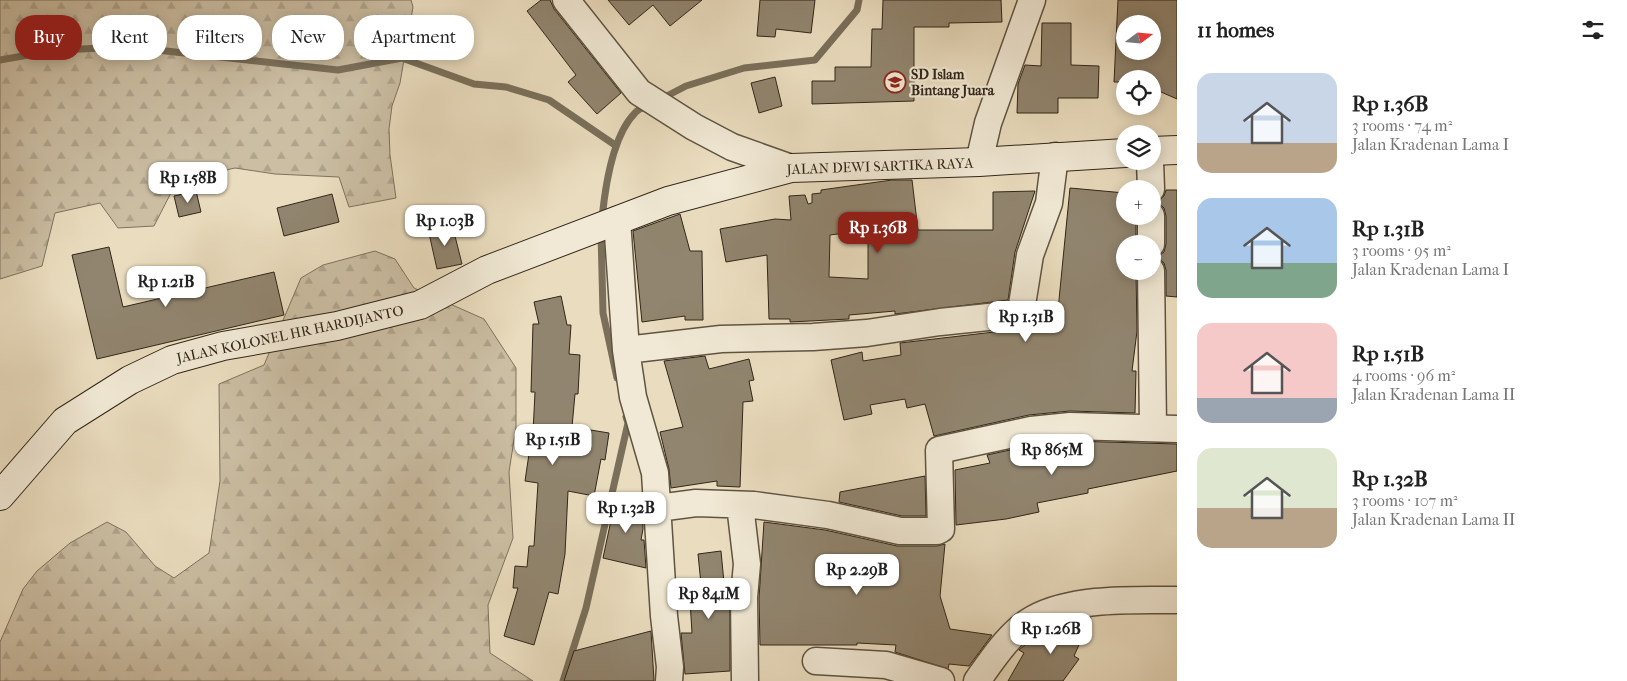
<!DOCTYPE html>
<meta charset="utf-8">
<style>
body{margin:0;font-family:"IM FELL French Canon",serif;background:#f6f6f6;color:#222;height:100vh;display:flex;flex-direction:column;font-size:19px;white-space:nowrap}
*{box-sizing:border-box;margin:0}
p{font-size:16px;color:#767676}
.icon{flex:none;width:28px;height:28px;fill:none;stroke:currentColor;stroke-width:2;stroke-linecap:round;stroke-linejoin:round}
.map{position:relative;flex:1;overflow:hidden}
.details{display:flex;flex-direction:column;background:#fff;width:450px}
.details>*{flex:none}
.banner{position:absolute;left:15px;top:15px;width:475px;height:45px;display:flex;gap:10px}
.needle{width:32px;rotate:74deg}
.controls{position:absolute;left:1116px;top:15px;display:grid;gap:10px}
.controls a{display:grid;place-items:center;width:45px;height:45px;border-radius:50%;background:#fff;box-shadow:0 2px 12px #0003;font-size:25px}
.price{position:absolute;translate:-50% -42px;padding:0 11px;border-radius:10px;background:#fff;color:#222;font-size:16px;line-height:32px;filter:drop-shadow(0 1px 2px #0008)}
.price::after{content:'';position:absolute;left:50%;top:30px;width:15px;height:11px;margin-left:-8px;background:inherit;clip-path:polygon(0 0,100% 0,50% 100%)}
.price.on{background:#8f2418;color:#fff}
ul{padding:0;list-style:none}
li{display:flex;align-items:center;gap:15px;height:125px;padding:0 20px}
li span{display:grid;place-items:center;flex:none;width:140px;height:100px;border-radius:15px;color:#555}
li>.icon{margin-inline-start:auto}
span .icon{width:60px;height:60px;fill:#fffc;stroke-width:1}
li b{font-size:21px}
h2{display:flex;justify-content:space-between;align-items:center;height:60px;padding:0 20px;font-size:21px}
.chip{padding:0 18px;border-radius:20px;background:#fff;box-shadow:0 2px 12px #0003;font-size:18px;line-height:45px}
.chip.on{background:#8f2418;color:#fff}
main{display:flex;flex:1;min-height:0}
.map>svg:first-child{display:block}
.forest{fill:url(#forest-firs);stroke:#7e725e}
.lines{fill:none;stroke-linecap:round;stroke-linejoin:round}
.stream{stroke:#7a6f5a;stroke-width:7}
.building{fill:#91856f;stroke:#312618;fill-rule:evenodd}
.street-casing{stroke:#5f5442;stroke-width:29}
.secondary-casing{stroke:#312618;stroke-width:30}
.street{stroke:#f1e9d5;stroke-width:26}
.secondary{stroke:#f1e9d5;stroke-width:28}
.labels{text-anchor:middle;stroke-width:4.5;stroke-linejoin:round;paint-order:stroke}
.poi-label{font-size:14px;font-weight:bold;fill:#312618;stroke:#f1e9d5;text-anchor:start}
.street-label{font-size:14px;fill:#312618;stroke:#f1e9d5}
</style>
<main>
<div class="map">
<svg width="1177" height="681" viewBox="0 0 1177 681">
<defs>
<pattern id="forest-firs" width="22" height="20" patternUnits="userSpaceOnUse" patternTransform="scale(1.25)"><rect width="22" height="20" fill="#cbbea3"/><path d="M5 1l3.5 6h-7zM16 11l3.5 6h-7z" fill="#afa38c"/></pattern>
</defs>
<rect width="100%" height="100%" fill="#eaddbf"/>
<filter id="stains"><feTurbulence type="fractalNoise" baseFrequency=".004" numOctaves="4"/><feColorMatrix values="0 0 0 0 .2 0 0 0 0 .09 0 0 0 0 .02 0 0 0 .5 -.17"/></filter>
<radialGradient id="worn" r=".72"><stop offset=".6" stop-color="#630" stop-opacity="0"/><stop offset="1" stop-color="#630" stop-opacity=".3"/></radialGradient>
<path class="forest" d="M0,0H411L413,7L400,83L392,106L389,129L390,155L396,198L349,207L339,177L275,174L235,168L177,181L154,226L118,228L100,203L55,213L42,266L0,279Z
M375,251L395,259L414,288L484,319L516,368V427L509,472L513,538L488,605L490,653L533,681H0V642L23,589L37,571L70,543L107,522L126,532L155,566L174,578L209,553L220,481L219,384L264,365L301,278L323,265Z"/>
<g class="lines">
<path class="stream" d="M0,60L56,50L130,47L338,70L402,58L474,84L506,87L549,100L615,145
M661,99L686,86L744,68L815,60L857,10L859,0
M602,219C605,188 612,136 635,113C638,109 645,107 649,105
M601,233L603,313L617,378
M563,681L586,608L628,423L626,417"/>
</g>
<path class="building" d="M541,0H550L554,9L621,93L597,114L568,82L576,75L527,11Z
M608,0H702L670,26L653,5L629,25Z
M760,0H815L811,33L776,29L775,37L757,36Z
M883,0H1001L1002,22L949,23V27H914V101L812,104V81H835V67H871L872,29H882Z
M1118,0H1177V99L1152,88V79H1125V82H1114ZM1125,24H1152V51H1125Z
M1042,23H1071V65L1099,66L1098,98H1058V113H1017L1018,84L1025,65L1041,66Z
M775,77L782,106L759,113L751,83Z
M892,180H912L918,230H993V192L1035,191L1015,252L1008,300L895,314V311L849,315V319L790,322V319H769L767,255L726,262L720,229L775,219L791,220L789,196L805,195L808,204L812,203V194L821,193V190ZM868,230V279L829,277L830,235Z
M1070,188L1125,193V216H1136V244H1125V271H1136L1137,331L1132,371H1136L1135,413L1070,411L1029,415L934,436L925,404L907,408L905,399L870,405L872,414L844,420L831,360L862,352L863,361L901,355L900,343L1020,329L1032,322L1037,305V309L1058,310Z
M1166,190H1177V297L1166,296V270L1164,263L1157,257L1164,252L1166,244V216L1164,208L1157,202L1164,196Z
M196,191L201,212L179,217L174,196Z
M332,194L339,222L284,236L277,208Z
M680,214L690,251H702L703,320H685V316L642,322L633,231Z
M452,224L462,264L437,269L428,229Z
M109,247L123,307L274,272L284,315L97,359L72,255Z
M561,296L567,325H571L569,354L580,355L578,394H575L572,427L609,433L605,460L601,459L594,496L568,491L565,554L558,594L549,592L534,645L504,636L518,588H513L515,566L527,567L529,546H534L538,483L525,481L529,454H532L535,392H531L533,324H539L534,302Z
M705,356L709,369L749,359L754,380L749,381L753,401L743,402L740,487L717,486V481L671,488L669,469L660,432L683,427L664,361Z
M1071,441L1177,444V471L1088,489V493L1037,503L1039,512L1006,519L956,525L955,470L990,463L987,455L1033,445Z
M925,476L926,516H902L839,502L840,492Z
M616,497L642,503L643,529L641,540H644L646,568L603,558Z
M764,522L825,530L897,546H937L945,544L940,596L950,629L992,635L969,666L949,664L948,669L895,652L896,645L857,643V645H760L759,598Z
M721,551L724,583L730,582V671L685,674L681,633H692L689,585L701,584L698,554Z
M1091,618L1074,656L1079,659L1063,681H1008L1024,653L1019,650L1034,637L1051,646L1059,624Z
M651,631L654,681H564L574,651Z"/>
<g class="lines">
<g class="street-casing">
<path id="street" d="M566,0L639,92L694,127L732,147L791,168
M1150,161L1151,189
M979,162L988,123L1032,0
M1151,216V244
M617,220L626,350L633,397L655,473L664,616L670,667L669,681
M1151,271L1153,427
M626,350L721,339L813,337L867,333L940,322L1018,314L1021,311L1030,255L1049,203L1055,156
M740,505L747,564L744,597L745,681
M658,508L696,503L754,505L828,515L900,531H937L941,529L939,450L1031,430L1070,426L1177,429
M816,661L886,665L941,681
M977,681C992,660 1010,632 1033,619C1073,597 1133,600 1177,600"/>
</g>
<g class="secondary-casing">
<path id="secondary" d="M1152,151L1177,150
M0,496L65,421L130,380L172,360L223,346L337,326L420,305L487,270L668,201L791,168L979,162L1125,153"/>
</g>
<use href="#street" class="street"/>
<use href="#secondary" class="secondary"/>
</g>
<defs>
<g id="school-ring" transform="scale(1.125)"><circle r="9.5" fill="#f1e9d5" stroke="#8f2418" stroke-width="1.5"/><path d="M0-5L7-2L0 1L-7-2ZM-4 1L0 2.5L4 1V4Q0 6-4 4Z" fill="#8f2418"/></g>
</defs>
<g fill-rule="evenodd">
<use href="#school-ring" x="895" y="82"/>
</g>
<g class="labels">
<g class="poi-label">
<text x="911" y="79">SD Islam<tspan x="911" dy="16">Bintang Juara</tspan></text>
</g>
<g class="street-label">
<text transform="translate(880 166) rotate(-2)" y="5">JALAN DEWI SARTIKA RAYA</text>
<text transform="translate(290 334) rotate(-12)" y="5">JALAN KOLONEL HR HARDIJANTO</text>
</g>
</g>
<rect width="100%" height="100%" filter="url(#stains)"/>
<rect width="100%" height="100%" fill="url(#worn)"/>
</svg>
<div class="controls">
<a><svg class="needle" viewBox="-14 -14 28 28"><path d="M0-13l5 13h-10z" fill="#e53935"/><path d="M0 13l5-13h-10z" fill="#767676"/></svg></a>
<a><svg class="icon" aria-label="locate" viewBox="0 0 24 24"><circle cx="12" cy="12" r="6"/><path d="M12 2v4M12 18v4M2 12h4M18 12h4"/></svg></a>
<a><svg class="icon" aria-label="layers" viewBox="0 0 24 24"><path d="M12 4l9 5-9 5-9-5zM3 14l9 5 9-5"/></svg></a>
<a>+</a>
<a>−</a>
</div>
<b class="price" style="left:188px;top:204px">Rp 1.58B</b>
<b class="price" style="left:445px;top:247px">Rp 1.03B</b>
<b class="price on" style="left:878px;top:254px">Rp 1.36B</b>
<b class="price" style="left:166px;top:308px">Rp 1.21B</b>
<b class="price" style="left:1026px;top:343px">Rp 1.31B</b>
<b class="price" style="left:553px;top:466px">Rp 1.51B</b>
<b class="price" style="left:1052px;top:476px">Rp 865M</b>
<b class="price" style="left:626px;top:534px">Rp 1.32B</b>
<b class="price" style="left:857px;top:596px">Rp 2.29B</b>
<b class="price" style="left:709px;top:620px">Rp 841M</b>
<b class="price" style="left:1051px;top:655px">Rp 1.26B</b>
<div class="banner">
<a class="chip on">Buy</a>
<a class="chip">Rent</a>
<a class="chip">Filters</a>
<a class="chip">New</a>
<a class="chip">Apartment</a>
</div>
</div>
<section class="details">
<h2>11 homes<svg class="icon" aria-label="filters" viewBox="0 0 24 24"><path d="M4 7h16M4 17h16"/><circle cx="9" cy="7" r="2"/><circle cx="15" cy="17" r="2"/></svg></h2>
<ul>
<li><span style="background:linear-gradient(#c9d6e8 70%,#b9a48a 0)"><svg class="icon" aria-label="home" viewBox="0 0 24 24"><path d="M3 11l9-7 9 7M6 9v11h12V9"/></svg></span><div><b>Rp 1.36B</b><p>3 rooms · 74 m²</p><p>Jalan Kradenan Lama I</p></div></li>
<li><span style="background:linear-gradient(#a9c7e8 65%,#7fa58c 0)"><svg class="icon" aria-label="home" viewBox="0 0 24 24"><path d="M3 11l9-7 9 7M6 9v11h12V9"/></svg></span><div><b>Rp 1.31B</b><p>3 rooms · 95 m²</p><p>Jalan Kradenan Lama I</p></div></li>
<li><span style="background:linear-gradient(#f6c9c9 75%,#9aa5b1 0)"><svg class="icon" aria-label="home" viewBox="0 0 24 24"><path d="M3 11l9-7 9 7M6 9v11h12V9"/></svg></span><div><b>Rp 1.51B</b><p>4 rooms · 96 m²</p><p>Jalan Kradenan Lama II</p></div></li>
<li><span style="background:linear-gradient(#dfe7d0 60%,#b9a48a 0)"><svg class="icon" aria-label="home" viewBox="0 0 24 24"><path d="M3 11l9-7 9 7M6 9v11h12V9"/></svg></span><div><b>Rp 1.32B</b><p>3 rooms · 107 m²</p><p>Jalan Kradenan Lama II</p></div></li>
</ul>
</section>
</main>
